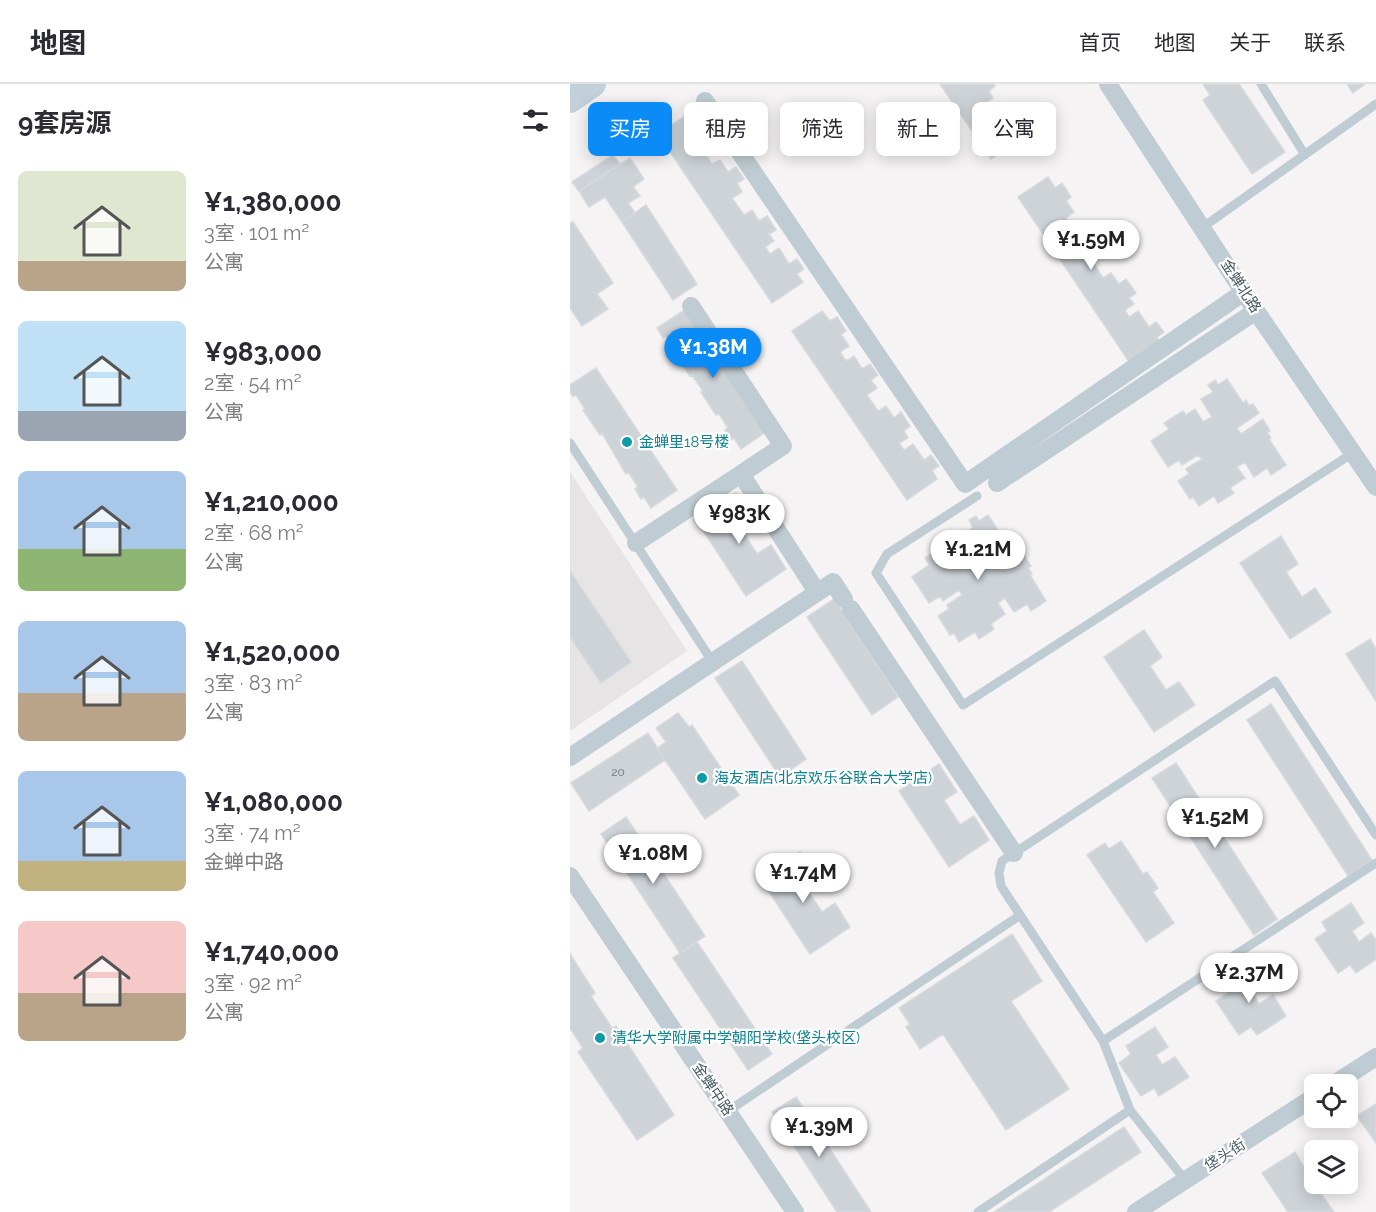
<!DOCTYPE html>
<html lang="zh">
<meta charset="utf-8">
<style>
body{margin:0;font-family:Raleway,"Noto Sans SC",sans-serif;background:#f7f7f7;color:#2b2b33;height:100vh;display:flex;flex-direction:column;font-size:22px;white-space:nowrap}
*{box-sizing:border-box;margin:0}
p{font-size:20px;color:#7c7c81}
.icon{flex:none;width:33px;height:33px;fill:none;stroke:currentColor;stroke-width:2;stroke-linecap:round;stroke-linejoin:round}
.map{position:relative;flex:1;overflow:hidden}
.sheet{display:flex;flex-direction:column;background:#fff;width:570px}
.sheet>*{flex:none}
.banner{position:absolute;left:18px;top:18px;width:570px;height:54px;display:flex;gap:12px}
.fabs{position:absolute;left:734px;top:990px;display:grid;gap:12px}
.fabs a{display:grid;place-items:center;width:54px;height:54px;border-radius:9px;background:#fff;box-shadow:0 3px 15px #0003;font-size:30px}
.price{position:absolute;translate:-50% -51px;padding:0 14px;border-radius:21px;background:#fff;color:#222;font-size:20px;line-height:39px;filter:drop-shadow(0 2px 3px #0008)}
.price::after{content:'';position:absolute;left:50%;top:36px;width:18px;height:14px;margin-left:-9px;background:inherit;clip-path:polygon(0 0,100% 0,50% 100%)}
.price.on{background:#0b8bf6;color:#fff}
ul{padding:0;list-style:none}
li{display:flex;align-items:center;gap:18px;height:150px;padding:0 18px}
li span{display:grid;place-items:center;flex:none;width:168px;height:120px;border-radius:9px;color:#555}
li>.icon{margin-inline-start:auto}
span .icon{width:72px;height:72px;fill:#fffc;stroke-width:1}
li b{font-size:26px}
h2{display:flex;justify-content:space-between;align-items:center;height:72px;padding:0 18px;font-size:26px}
.tag{padding:0 21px;border-radius:9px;background:#fff;box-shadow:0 3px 15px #0003;font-size:21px;line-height:54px}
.tag.on{background:#0b8bf6;color:#fff}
header{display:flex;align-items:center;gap:36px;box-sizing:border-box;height:84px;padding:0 30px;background:#fff;border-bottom:2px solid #e1e1e2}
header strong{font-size:28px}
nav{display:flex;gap:33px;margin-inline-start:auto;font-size:21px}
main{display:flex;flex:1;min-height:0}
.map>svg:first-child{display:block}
.education{fill:#e6e4e5}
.building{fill:#ced3d8;stroke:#d6d9de;stroke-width:1.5}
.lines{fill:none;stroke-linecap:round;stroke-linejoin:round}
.lane{stroke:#c0ccd3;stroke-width:9}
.street{stroke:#c0ccd3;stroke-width:18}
.secondary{stroke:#c2d0da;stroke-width:26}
.culture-dot{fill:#0f9aa8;stroke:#fff;stroke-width:2}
.labels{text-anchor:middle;stroke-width:4.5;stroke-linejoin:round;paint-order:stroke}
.number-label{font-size:12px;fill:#6a7880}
.street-label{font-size:15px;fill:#485962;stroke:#fff}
.culture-label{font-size:15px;fill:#0d838f;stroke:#fff;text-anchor:start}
</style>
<header>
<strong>地图</strong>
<nav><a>首页</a><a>地图</a><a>关于</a><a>联系</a></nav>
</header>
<main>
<section class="sheet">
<h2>9套房源<svg class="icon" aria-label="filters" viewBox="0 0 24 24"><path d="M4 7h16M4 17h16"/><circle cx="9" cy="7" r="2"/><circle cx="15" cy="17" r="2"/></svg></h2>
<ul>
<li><span style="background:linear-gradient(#dfe7d0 75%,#b9a48a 0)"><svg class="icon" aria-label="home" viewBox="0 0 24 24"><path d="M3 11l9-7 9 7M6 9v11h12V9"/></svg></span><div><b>¥1,380,000</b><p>3室 · 101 m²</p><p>公寓</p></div></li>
<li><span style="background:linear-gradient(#bfe0f5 75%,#9aa5b1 0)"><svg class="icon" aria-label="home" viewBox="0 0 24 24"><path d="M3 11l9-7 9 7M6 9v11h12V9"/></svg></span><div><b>¥983,000</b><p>2室 · 54 m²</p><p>公寓</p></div></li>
<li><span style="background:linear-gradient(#a9c7e8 65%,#8fb573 0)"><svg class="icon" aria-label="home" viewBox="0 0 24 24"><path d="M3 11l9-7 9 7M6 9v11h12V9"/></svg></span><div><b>¥1,210,000</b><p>2室 · 68 m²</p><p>公寓</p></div></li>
<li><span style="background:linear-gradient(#a9c7e8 60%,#b9a48a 0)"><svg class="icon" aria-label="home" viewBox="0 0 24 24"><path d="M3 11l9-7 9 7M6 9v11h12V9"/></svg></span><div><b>¥1,520,000</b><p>3室 · 83 m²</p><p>公寓</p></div></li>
<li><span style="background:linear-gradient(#a9c7e8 75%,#c2b280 0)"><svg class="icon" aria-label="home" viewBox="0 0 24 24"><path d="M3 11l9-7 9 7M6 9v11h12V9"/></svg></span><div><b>¥1,080,000</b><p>3室 · 74 m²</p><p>金蝉中路</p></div></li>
<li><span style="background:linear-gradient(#f6c9c9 60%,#b9a48a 0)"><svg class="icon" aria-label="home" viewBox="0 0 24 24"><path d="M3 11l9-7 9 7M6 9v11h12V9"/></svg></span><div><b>¥1,740,000</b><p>3室 · 92 m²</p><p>公寓</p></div></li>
</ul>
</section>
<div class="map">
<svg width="806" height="1128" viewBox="0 0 806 1128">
<rect width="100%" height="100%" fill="#f5f3f3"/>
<path class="education" d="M0,388L117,567L0,647Z"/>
<path class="building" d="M370,0H424L425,2L419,7L423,14L414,20L419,26L428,20L438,36L446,31L453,41L446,46L452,55L421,75Z
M633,0H669L715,68L682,90L633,16L640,11Z
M777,0H795L783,9Z
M118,30L125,41L132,36L142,50L137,54L145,65L136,71L142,80L150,76L158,88L166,83L174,95L167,99L172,108L162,114L174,131L182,126L189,137L197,132L206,146L199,150L204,157L195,163L200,170L209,164L219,180L227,175L234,185L227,190L233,198L202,219L88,50Z
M43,71L50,80L9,107L2,98Z
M60,74L74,95L63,103L70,112L58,119L65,129L52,138L35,113L19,123L9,107Z
M478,93L485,104L492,99L501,113L496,117L504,128L496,134L502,144L509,139L518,151L525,146L533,158L526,163L532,171L522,177L533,194L541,189L549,200L556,195L566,209L559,214L564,220L555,226L559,233L568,227L579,243L586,238L594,248L587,253L592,261L562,282L448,113Z
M76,121L127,200L103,216L52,138Z
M3,138L43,199L27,210L38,225L12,242L0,224V139Z
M116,225L197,347L171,365L164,354L161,356L155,346L158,344L149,330L146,331L131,308L133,307L122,291L120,292L103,267L106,266L96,252L93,254L87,244Z
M252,227L260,237L267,233L276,247L271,250L279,262L270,268L276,277L284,272L292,285L300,280L308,291L301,296L307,304L297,311L308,327L316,322L324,334L331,328L340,342L334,347L338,354L329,359L334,366L343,360L354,376L361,371L369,382L362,386L367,395L337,416L222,247Z
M26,284L107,406L81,424L74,413L71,415L65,405L68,403L59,389L56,390L32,349L30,351L13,326L15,325L6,311L3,313L0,307V301Z
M657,295L673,319L676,316L679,322L683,320L689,329L667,344L671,350L693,335L700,347L697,348L701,354L699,355L716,381L701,391L697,384L684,393L675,378L667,383L675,394L660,404L664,409L648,419L644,412L629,422L623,413L620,415L608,397L619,390L616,385L632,375L628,371L612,381L609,376L598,383L581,357L599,345L594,339L613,327L616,331L625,325L633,338L642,333L631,315L643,308L638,301L645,296L648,301Z
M166,409L184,437L171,445L187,470L201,461L216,485L176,512L126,436Z
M418,431L433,454L436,452L440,458L443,456L450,465L427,479L431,486L454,471L461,482L458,484L462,490L460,491L476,517L461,527L457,520L444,528L435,514L428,519L435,530L421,540L424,545L409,555L405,548L389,558L384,549L380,551L368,532L379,525L377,521L392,511L389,506L373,517L370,512L359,519L342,493L359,481L355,474L374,462L377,467L386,461L394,474L403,469L392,451L403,444L399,436L406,432L409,437Z
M711,452L728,480L716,488L732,513L745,504L761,528L720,555L670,479Z
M0,487L61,578L31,599L0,553Z
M264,515L328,613L302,631L237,533Z
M574,546L592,573L580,582L596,606L609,598L625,621L584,648L534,573Z
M800,555L806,565V617L776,570Z
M172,577L236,675L210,693L145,594Z
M701,620L802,776L778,792L677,636Z
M108,629L119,643L122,641L169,711L135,735L87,664L96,658L86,644Z
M78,649L95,676L19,727L1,699Z
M606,679L707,835L684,851L582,694Z
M369,680L387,708L374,716L390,741L404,732L419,756L379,783L329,707Z
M56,733L135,852L110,869L31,750Z
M551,757L573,790L577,788L588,804L583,808L604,839L576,858L517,771L535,759L539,765Z
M230,768L248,795L235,803L252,828L265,819L280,843L240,870L190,794Z
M781,819L794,839L782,847L789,858L801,849L806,856V875L786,889L780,881L768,889L745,855L757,847L752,838Z
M442,850L472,897L441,917L499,1005L436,1046L373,950L350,965L336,943L340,940L329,924Z
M127,858L202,970L178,986L103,874Z
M0,870L25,909L21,912L42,944L46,942L104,1031L67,1056L8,968L13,964L0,944Z
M682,881L695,901L683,909L689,920L703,911L716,932L687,951L681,943L669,951L646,917L658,909L653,900Z
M585,943L598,963L586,971L592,981L605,973L619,993L589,1012L584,1004L571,1012L549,979L561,970L556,962Z
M226,1013L301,1128H267L202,1028Z
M806,1020V1059L787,1032Z
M554,1043L571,1068L479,1128H424Z
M725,1068L744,1100L764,1128H718L692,1089Z"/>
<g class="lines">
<path class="lane" d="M691,0L735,71
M633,143L806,20
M0,359L142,577
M407,412L317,470L306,489L393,621L783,369
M533,957L806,779
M158,1027L449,832
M615,1096L560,1026L533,957L431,802L429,789L432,777L705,597L806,751
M408,1128L560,1026"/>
<path class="street" d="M538,0L686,227L806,403
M135,17L395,400L674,208
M121,222L213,362L171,390
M427,399L686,227
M66,459L171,390L247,508
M281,525L444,769
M0,673L263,498L274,515
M0,792L225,1128
M764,1000L806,973
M566,1128L744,1013"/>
<path class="secondary" d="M0,16L23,0"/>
</g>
<g class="culture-dot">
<circle cx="57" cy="358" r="6"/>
<circle cx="132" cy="694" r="6"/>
<circle cx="30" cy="954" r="6"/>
</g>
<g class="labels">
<g class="number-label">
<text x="48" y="692">20</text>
</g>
<g class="street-label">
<text transform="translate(671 202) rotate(57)" y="5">金蝉北路</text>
<text transform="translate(143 1005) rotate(56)" y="5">金蝉中路</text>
<text transform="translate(655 1071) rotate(-33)" y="5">垡头街</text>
</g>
<g class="culture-label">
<text x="69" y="363">金蝉里18号楼</text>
<text x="144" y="699">海友酒店(北京欢乐谷联合大学店)</text>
<text x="42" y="959">清华大学附属中学朝阳学校(垡头校区)</text>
</g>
</g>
</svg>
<div class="fabs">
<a><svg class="icon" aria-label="locate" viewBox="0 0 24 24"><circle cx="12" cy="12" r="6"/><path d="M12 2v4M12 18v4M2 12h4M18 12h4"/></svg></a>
<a><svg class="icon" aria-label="layers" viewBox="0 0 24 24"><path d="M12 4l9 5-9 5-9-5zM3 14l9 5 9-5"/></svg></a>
</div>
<b class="price" style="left:521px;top:187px">¥1.59M</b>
<b class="price on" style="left:143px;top:295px">¥1.38M</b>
<b class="price" style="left:169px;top:461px">¥983K</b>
<b class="price" style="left:408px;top:497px">¥1.21M</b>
<b class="price" style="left:645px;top:765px">¥1.52M</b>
<b class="price" style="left:83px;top:801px">¥1.08M</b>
<b class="price" style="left:233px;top:820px">¥1.74M</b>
<b class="price" style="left:679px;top:920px">¥2.37M</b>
<b class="price" style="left:249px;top:1074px">¥1.39M</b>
<div class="banner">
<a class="tag on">买房</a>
<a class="tag">租房</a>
<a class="tag">筛选</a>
<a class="tag">新上</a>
<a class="tag">公寓</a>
</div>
</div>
</main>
